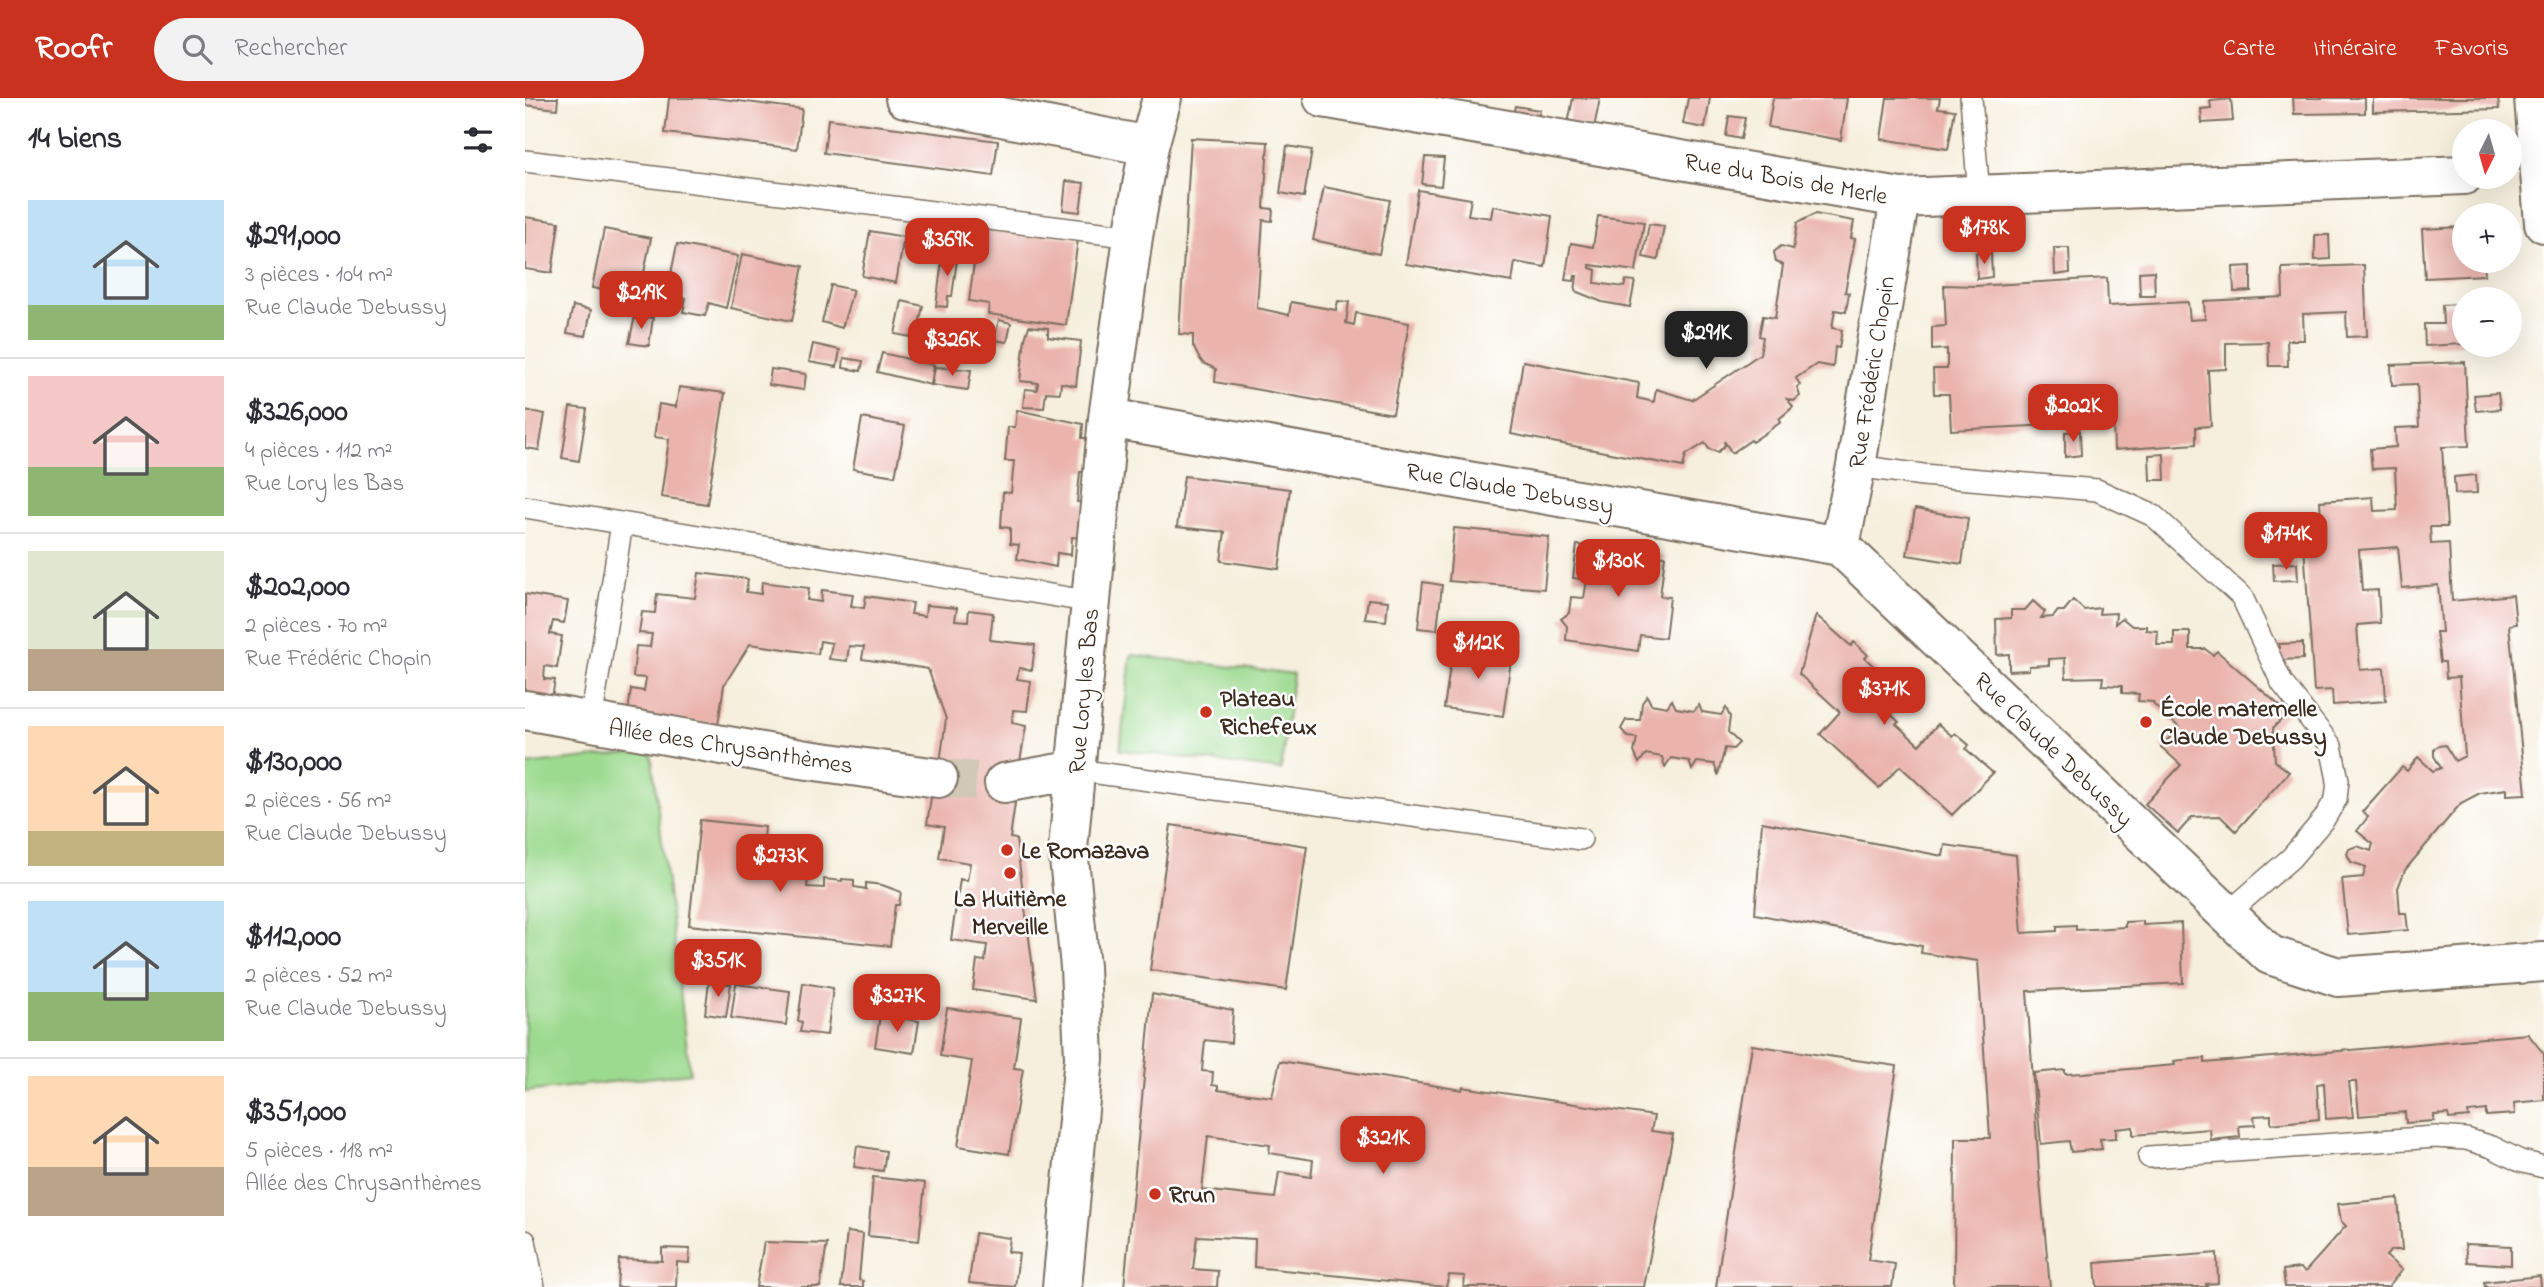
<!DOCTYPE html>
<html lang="fr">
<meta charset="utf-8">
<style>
body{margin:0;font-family:"Indie Flower",sans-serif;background:#f2f2f3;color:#2b2b33;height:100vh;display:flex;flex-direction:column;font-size:26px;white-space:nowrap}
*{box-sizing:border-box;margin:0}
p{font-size:23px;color:#7c7c81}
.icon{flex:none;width:38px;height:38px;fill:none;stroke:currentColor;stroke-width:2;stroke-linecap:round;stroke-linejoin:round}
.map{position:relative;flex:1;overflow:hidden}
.panel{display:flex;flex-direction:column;background:#fff;width:525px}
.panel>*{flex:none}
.needle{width:46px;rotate:185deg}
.fabs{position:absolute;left:1927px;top:21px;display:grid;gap:14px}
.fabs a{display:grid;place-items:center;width:70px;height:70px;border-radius:50%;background:#fff;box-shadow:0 7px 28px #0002;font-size:35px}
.price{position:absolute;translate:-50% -60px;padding:0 16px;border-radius:14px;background:#c8321e;color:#fff;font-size:23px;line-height:46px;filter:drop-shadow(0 2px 4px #0008)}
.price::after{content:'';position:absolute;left:50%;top:42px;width:21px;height:16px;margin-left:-10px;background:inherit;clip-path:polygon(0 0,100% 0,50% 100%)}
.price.selected{background:#222;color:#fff}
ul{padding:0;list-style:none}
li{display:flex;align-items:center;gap:21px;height:175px;padding:0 28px}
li+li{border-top:2px solid #e1e1e2}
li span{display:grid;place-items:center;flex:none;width:196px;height:140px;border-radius:0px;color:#555}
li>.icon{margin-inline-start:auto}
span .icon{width:84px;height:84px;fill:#fffc;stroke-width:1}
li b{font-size:30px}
h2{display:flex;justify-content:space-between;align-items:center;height:84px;padding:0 28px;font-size:30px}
header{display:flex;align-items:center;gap:42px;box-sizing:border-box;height:98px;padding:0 35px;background:#c8321e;color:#fff}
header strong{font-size:33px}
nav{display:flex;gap:38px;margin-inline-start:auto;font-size:24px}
.search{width:490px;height:63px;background:#f2f2f3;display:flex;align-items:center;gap:18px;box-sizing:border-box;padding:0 24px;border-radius:38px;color:#7c7c81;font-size:26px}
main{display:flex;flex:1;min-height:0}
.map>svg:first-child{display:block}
.green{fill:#9cda8f;stroke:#6c8256;stroke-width:2}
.building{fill:#eab3ac;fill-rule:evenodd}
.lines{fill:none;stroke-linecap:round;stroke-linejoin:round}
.street-tunnel{stroke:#d1c8b7;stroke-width:38;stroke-dasharray:38 19;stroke-linecap:butt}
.lane-casing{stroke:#7c6f61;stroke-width:24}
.street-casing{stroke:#7c6f61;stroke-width:42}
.lane{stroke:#fff;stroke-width:21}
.street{stroke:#fff;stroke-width:38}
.poi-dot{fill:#c8321e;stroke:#fff;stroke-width:2.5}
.labels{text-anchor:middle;stroke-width:5;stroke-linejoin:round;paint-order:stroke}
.street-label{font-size:24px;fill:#3b2a1e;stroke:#fff}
.poi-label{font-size:24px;font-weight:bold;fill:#3b2a1e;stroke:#fff;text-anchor:start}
</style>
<header>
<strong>Roofr</strong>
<div class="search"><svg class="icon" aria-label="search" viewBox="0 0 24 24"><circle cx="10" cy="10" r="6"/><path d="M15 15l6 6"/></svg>Rechercher</div>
<nav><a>Carte</a><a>Itinéraire</a><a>Favoris</a></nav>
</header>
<main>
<section class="panel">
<h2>14 biens<svg class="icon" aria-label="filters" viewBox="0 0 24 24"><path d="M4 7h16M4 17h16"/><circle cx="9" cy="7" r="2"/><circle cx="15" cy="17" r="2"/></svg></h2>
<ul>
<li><span style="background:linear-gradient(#bfe0f5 75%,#8fb573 0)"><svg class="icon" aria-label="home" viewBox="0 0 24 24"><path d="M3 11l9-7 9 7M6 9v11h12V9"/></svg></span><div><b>$291,000</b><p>3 pièces · 104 m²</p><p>Rue Claude Debussy</p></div></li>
<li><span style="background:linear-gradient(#f6c9c9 65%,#8fb573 0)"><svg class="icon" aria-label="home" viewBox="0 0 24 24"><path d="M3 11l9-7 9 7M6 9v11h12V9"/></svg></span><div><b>$326,000</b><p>4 pièces · 112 m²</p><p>Rue Lory les Bas</p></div></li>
<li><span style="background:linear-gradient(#dfe7d0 70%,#b9a48a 0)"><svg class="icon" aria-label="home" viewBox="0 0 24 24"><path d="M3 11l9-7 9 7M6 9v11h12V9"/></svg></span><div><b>$202,000</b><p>2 pièces · 70 m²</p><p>Rue Frédéric Chopin</p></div></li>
<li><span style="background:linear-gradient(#ffd9b3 75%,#c2b280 0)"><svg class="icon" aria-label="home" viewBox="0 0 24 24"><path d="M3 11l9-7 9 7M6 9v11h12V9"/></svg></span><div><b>$130,000</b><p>2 pièces · 56 m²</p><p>Rue Claude Debussy</p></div></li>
<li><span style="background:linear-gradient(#bfe0f5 65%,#8fb573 0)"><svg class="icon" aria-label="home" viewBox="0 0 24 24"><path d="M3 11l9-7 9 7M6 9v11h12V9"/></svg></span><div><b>$112,000</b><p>2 pièces · 52 m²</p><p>Rue Claude Debussy</p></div></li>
<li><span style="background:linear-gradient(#ffd9b3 65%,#b9a48a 0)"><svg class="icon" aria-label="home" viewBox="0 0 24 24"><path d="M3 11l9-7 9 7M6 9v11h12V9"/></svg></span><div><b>$351,000</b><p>5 pièces · 118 m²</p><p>Allée des Chrysanthèmes</p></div></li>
</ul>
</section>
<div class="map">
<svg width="2019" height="1189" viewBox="0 0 2019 1189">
<rect width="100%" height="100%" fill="#fff"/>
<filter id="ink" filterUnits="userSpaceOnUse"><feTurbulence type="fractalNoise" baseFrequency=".0143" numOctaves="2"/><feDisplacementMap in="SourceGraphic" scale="14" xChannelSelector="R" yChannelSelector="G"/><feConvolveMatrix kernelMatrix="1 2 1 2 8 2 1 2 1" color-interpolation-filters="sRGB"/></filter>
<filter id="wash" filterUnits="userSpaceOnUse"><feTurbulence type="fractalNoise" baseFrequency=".00686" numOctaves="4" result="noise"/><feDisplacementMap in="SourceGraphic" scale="28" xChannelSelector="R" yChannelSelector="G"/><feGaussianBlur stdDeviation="1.57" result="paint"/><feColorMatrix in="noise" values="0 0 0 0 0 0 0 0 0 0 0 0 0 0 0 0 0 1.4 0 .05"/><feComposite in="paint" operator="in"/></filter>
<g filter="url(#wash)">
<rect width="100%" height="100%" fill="#f6efdd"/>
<path class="green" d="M606,557L768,576L756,672L595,652Z
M126,653L165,975L0,994V667Z"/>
<g id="blocks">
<path class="building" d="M0,0H33L32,11L0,7Z
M144,0H190L277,11L272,51L140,35Z
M1048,0H1075L1069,30L1043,26Z
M1163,0H1185L1180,30L1158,26Z
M1248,0H1322L1316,42L1243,29Z
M1362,0H1415L1413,10L1430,12L1423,51L1356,41Z
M1768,0H1840V15L1769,16Z
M1848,0H1973L1974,11L1848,14Z
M1706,1L1708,23L1677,25L1676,11L1686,10L1685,3Z
M990,8L1015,12L1012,22L988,18Z
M1204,18L1220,20L1216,41L1201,38Z
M303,21L473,43L468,78L299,55Z
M666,40L743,44L739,110L748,111L747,123L738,122L732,210L764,217L766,204L811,212L813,203L824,204L821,225L829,227L831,215L884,225L868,316L690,284L691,271L678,265L673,258L668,248V237L654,236Z
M762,48L787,52L779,99L755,95Z
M900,59L919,60L916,88L897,86Z
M541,83L559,85L555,114L538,112Z
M799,89L865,102L854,156L788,142Z
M893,92L946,101L943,117L966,120L968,108L1027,118L1020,169L990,164L987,184L881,166Z
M1290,116L1329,123L1326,140L1330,141L1320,194L1324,195L1321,214L1310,212L1307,230L1317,232L1314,250L1310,249L1308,269L1292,266L1271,280L1275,287L1272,289L1275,298L1269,303L1262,301L1268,309L1254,321L1256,324L1227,344L1226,342L1207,355L1199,343L1200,347L1193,354L1184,351L1180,345L1161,357L1158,369L986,336L998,263L1114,285L1112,300L1129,304L1131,291L1167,302L1235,256L1238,239L1234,238L1238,218L1250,220L1258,167L1251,164L1249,154L1256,148L1268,151L1272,125Z
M1073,118L1119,124L1111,173L1065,167V170L1071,172L1070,185L1099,189L1101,182L1110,183L1105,209L1077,204L1050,193L1052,178H1050L1049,183L1040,182L1046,145L1068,149Z
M0,119L34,124L27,175L0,171Z
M1124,126L1139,128L1133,162L1118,159Z
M454,127L553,141L541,227L463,216L464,206L444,203Z
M1939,129V163H1959L1960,177L1900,180L1897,131Z
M79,131L126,140L114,199L67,190Z
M345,133L379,139L371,185L337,178Z
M1790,137H1804L1805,161L1790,162Z
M152,146L213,158L201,210L184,205L180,218L158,214L161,200L142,196Z
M1529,150H1544L1545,175L1530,177Z
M418,154L433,155L427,198H423L422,209L411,208Z
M1451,155H1466L1467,179L1452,181Z
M217,156L278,168L267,223L206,210Z
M1839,167L1842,238L1822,239L1821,214L1778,216L1779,242H1762L1763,268H1744L1743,244L1701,245V271L1683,272L1686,328L1671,329V346L1589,352L1588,324L1426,332L1424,296H1409L1408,271H1422V251L1407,252V229L1421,228L1419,187L1450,188L1582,180L1583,208L1663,204L1665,222L1680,221L1679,203L1758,199L1757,170Z
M1726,168V193L1709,194L1708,169Z
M1629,173L1630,198H1615L1614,174Z
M306,187L328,192L317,230L297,224Z
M377,203L398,208L391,240L370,236Z
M1934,206L1936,225H1939V246L1900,248L1899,226H1918L1917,207Z
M48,208L66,212L61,238L42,235Z
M110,218L128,220L124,248L104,245Z
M474,222L486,225L482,244L469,242Z
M504,228L523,230V239L556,243L551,288L536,285L535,295L521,294L519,310L498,309L500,291L512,292L513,285L495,283L500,241Z
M288,246L315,252L312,269L284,264Z
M357,255L409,267L406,287L352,274Z
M319,260L338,263L336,273L318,270Z
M1940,264L1944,348L1917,349L1922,429H1905L1906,446L1924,445L1927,503L1988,497L1991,526L1984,527L2001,696L1982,697V691L1955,695L1936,705L1880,772L1873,790L1875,815H1881L1883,832L1823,837L1817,781L1838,779L1841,769L1826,764L1822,756L1824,751L1832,748L1846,753L1848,746L1832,733L1843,719L1837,714L1877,669L1882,673L1893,659L1908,673L1916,670L1909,658V651L1914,648L1920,647L1930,663L1940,658L1934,579L1921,580L1920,564H1915L1911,534H1917L1913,487L1877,490L1873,449L1834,452L1837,493L1853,492L1855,525L1832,527L1835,572L1859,570L1861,603L1808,607L1807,592L1789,593L1777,418L1796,417L1795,403L1848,399L1849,413L1872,412L1870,370L1847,371L1845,351L1871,349L1870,330L1894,329L1892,286L1867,287L1866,267Z
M410,269L446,272L443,292L407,287Z
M246,271L281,276L279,292L244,287Z
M154,289L200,295L182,406L136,399L144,341L129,339L134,306L151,309Z
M1973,295L1975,311L1951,313L1949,297Z
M45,309L62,311L54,363L37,360Z
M0,312L20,316L14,352L0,350Z
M492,312L558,326L557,340H565L562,374H555L552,404L560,405L557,440L547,439L546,457L532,455L531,469L492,461L494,447L485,446V430L476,429L478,394L486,395L489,363H480L483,329H490Z
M337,320L380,328L370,378L328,371Z
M1555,333L1556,357L1540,359V334Z
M1639,356L1640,382H1625L1624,357Z
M1951,377L1952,395L1930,396L1929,379Z
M659,378L765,391L754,471L696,463L700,434L652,429Z
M1390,411L1443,420L1437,466L1382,457Z
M929,430L1024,439L1019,491L924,483Z
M1052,447L1140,458L1135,498L1145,499L1140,540L1115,537L1113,553L1041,542L1042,528L1036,521L1044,515L1046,499L1059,500L1062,482L1048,480Z
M1772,465L1773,482L1749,483L1748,466Z
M174,475L223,481L221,494L236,496L237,484L284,490L282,502L296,504L297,492L328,496L326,508L339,510L341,498L388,505L386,516L400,518L401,507L432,510L430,522L443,523L444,512L468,515L465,542L510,547L507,572L494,570L492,581L506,583L502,613L488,612L487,625L501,628L494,670L476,703L490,705L485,740L491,741L512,901L448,892L452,862L460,863L462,847L426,842L435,781L442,783L445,765L414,760L419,729L402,726L407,693L411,694L421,621L403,571L337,561L339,549L324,548L322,563L304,561L307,545L295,543L293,556L225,546L199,587L193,627L103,615L106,591L119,593L121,580L108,579L111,548L125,549L127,536L114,535L117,514L130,515L132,496L170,500Z
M898,484L917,487L912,532L893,530Z
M0,496L43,503L39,525L28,523L25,536L37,538L32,570L20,568L19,581L30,582L26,606L0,602Z
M843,501L863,503L861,523L840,521Z
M1548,502L1559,512L1575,510L1574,516L1591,515L1590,526L1597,520L1607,528H1621V532L1633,533L1632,547H1649V534H1665V551H1680L1688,557L1692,553L1763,615L1748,630L1750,663L1764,674L1711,733L1695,718L1667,719L1653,735L1620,706L1656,667L1636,649L1654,629L1629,607L1628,604L1613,603L1614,596L1597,595V588L1577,587L1578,579L1541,580L1540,560L1524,561V567L1504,568V572L1484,573V556L1472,557L1471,521L1486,520V512H1500L1508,503L1520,514L1516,520L1528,519L1533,513H1539Z
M1291,517L1326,548L1329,544L1343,557L1340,560L1353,572L1334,594L1358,614L1361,612L1374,624L1371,626L1384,638L1394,647L1413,626L1427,638L1430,635L1444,647L1441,651L1468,675L1427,717L1375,668L1354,690L1295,636L1315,614L1274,576Z
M1778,545V561L1754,562V546Z
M928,548L987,555L978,618L919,610Z
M1122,598L1126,606L1142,609L1147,602L1151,610L1169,613L1174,607L1177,614L1196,617L1201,610L1205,619L1203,634L1214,645L1208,651L1200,650L1193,676L1189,666L1172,664L1167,672L1164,663L1146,660L1140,669L1137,659L1121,656L1114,665L1109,654L1112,640L1103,639L1096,631L1101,622H1115L1117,605Z
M175,722L240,729L236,774L283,780L282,789L299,790V781L317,783V781L329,782V789L341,791V785L357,787L376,794L374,807H370L365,848L164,827Z
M1237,724L1418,758L1420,747L1491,757L1497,835L1532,833V828L1551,827V832L1600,829V824L1618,823V827L1656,825L1658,885L1502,893L1514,1073L1525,1189H1429L1430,1040H1465L1453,863L1396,855L1397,848L1230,816Z
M646,727L782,748L761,892L625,872Z
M184,884L206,886L201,919L180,916Z
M278,885L308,890L302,937L275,934L277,924L273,923Z
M211,886L265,893L261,927L206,920Z
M627,896L708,912L706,945L680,942L677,973L688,974L687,987L693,988V992L747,999L755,963L937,992L938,989L1129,1018L1126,1033L1148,1036L1119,1189H939L940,1178L924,1177L921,1189L729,1169L730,1141L672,1138L668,1171L693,1173L692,1189H599ZM683,1038L745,1047L744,1055L788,1062L786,1079L754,1074L750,1100L677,1092Z
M422,910L496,920L489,970L498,971L484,1056L433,1048L447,963L415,958Z
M355,917L394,923L389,955L350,949Z
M2003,936L2019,956V1002L1989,1005L1990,1016L1961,1018V1012L1943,1014L1944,1019L1924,1021L1923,1016L1909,1017V1023L1881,1025L1880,1014L1834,1018L1831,984H1824L1828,1019L1801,1021L1799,985L1792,986L1794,1021L1746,1026V1017L1729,1018L1730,1027L1714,1028L1715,1039L1686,1042L1685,1031L1608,1037V1029L1591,1031V1040L1575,1041L1577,1051L1546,1054L1544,1043L1516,1046L1509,975L1540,972V976L1558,975L1650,967L1649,963L1680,960V965Z
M1227,947L1372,968L1343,1162L1370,1166L1367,1189H1191Z
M332,1048L361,1053L358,1073L329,1069Z
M348,1079L400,1085L394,1143L343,1138Z
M1873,1100L1877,1152H1866L1861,1158L1877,1172L1863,1189H1760L1758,1172L1775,1170L1780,1174L1821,1128L1816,1123L1813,1106Z
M322,1134L338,1136L334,1182L338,1183V1189H316Z
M450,1135L485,1140L483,1154L494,1155L490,1189L444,1185Z
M239,1144L302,1146L295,1189H231Z
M1940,1146L1986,1148V1167L1942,1164Z
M137,1150L165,1151L164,1165L152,1164L151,1189H92L94,1161L137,1163Z
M1692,1155L1693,1185L1681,1186L1682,1189H1572L1570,1165Z
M2015,1178L2016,1189H1960L1959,1184Z"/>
</g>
</g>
<g filter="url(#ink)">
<use href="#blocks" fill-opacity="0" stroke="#7c6f61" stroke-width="2"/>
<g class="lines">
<path class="street-tunnel" d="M413,680L479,685"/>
<g class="lane-casing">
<path id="lane" d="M1446,0L1454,97
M0,63L608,139
M1331,368L1398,377L1572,392L1629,418L1717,499L1757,585L1806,648L1813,682L1811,701L1799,721L1766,760L1702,816
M0,409L567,504
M66,624L97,425
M551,672L1056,741
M1624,1059L1910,1039L1941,1041L1967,1049L1995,1063L2019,1069
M0,1143L9,1189"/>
</g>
<g class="street-casing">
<path id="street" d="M380,0L624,48
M798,0L1375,100L1939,77
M2009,0L2019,125
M583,320L1315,448L1745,857L1813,879L2019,864
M1315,448L1331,368L1375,100
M0,612L276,661L413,680
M479,685L551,672
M537,1189L559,960L555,869L543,751L583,320L608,139L624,48L637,0"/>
</g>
<use href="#lane" class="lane"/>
<use href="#street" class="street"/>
</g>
</g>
<g class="poi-dot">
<circle cx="681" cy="614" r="7"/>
<circle cx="1621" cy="624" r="7"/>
<circle cx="482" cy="752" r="7"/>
<circle cx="485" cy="775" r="7"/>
<circle cx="630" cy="1096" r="7"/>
</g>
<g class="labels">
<g class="street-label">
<text transform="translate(1261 80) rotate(10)" y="8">Rue du Bois de Merle</text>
<text transform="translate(1346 274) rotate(-81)" y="8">Rue Frédéric Chopin</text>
<text transform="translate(985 390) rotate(10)" y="8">Rue Claude Debussy</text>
<text transform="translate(558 593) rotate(-85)" y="8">Rue Lory les Bas</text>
<text transform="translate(206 648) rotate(9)" y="8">Allée des Chrysanthèmes</text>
<text transform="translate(1529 651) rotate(44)" y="8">Rue Claude Debussy</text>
</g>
<g class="poi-label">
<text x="695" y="608">Plateau<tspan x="695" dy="28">Richefeux</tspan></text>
<text x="1635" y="618">École maternelle<tspan x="1635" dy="28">Claude Debussy</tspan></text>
<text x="496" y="760">Le Romazava</text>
<text x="485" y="808" text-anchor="middle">La Huitième<tspan x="485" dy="28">Merveille</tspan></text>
<text x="644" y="1104">Rrun</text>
</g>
</g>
</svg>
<div class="fabs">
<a><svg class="needle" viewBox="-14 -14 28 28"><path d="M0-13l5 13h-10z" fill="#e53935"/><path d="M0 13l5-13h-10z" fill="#7c7c81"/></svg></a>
<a>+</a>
<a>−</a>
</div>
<b class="price" style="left:1459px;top:168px">$178K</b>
<b class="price" style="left:422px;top:180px">$369K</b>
<b class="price" style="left:116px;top:233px">$219K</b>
<b class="price selected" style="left:1181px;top:273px">$291K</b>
<b class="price" style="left:427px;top:280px">$326K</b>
<b class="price" style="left:1548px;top:346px">$202K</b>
<b class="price" style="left:1761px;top:474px">$174K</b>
<b class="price" style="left:1093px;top:501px">$130K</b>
<b class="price" style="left:953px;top:583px">$112K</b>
<b class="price" style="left:1359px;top:629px">$371K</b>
<b class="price" style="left:255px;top:796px">$273K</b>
<b class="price" style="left:193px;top:901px">$351K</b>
<b class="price" style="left:372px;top:936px">$327K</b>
<b class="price" style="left:858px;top:1078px">$321K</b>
</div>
</main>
